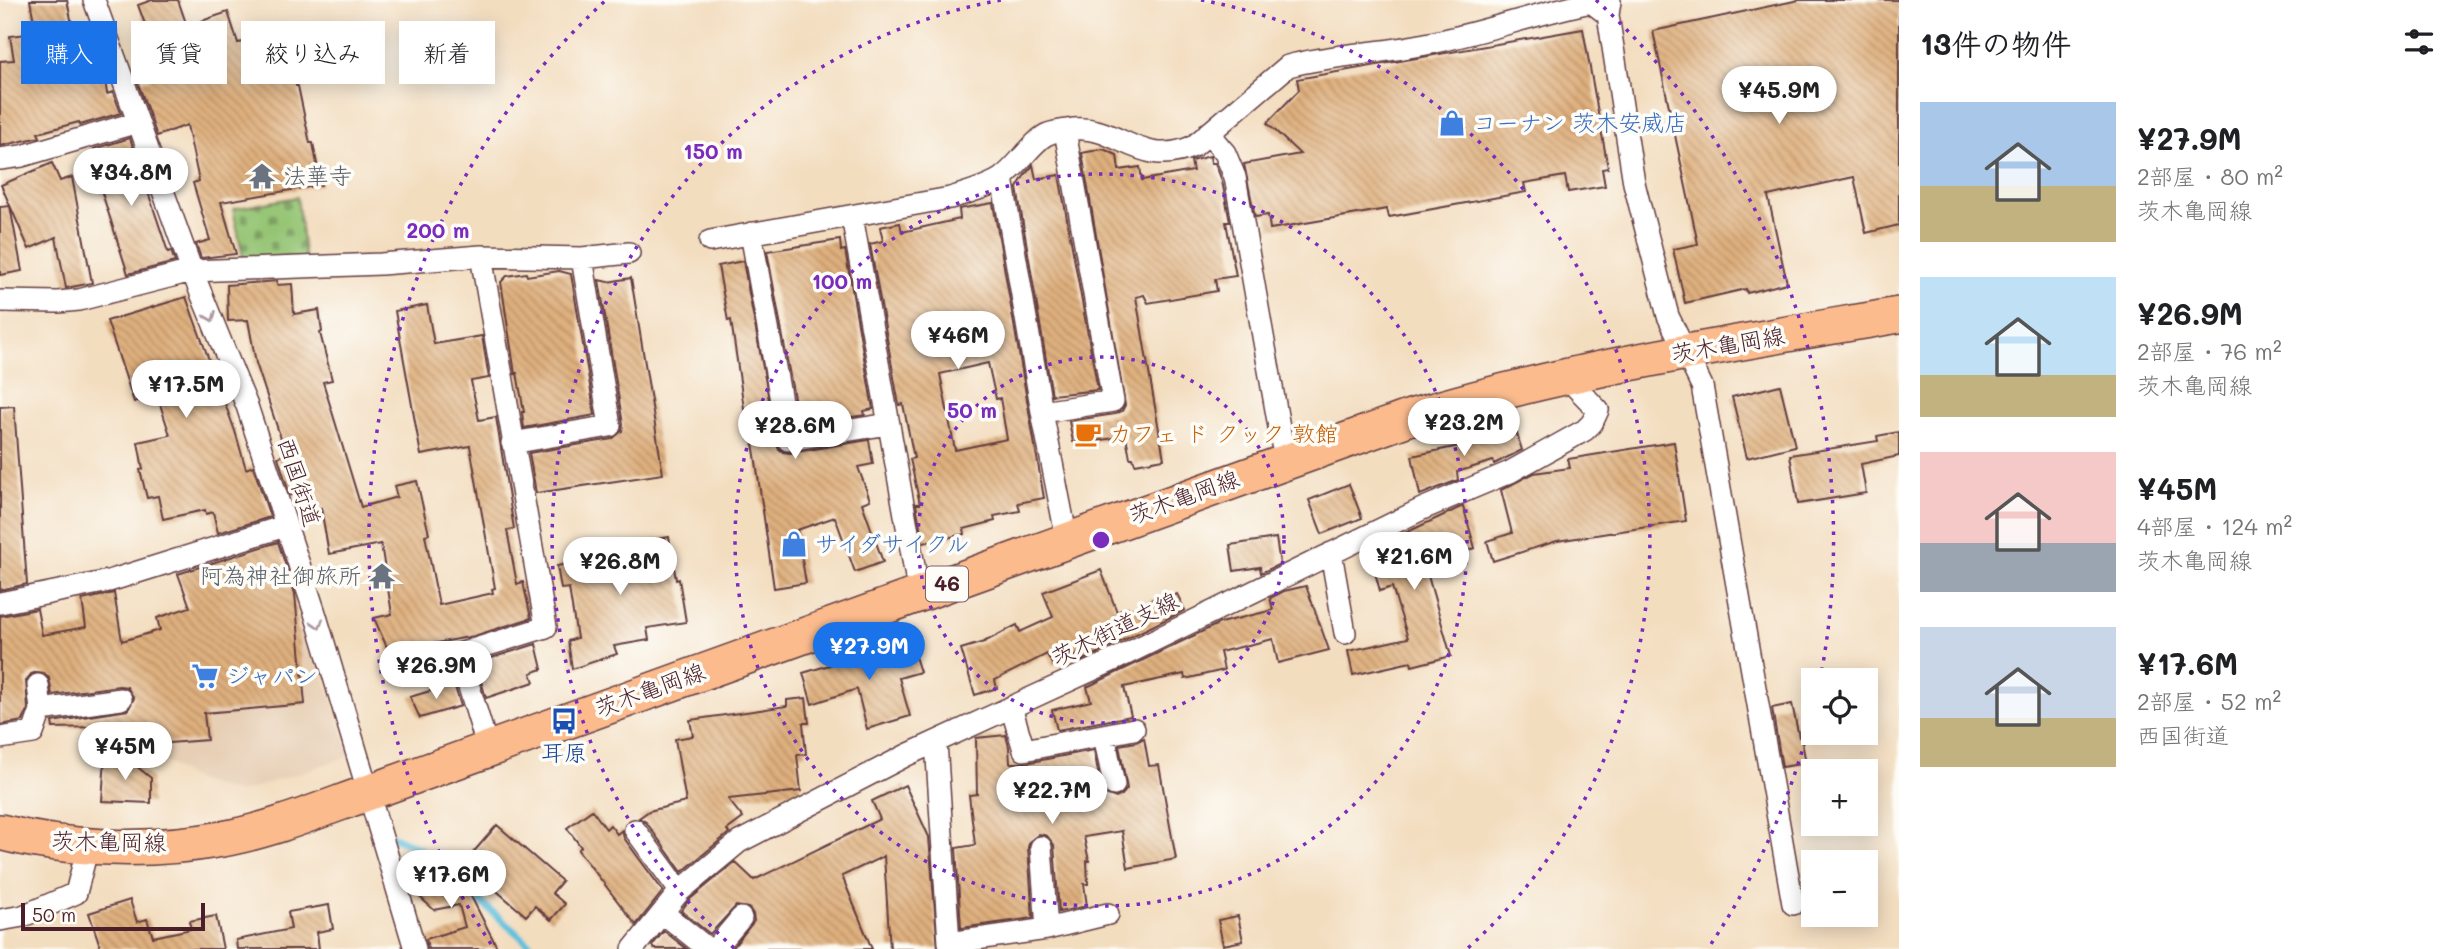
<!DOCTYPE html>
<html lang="ja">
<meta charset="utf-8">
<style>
body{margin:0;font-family:Mali,"Klee One",sans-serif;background:#f2f2f2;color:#202124;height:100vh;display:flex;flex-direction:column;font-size:26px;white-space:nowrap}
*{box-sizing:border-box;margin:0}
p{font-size:23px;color:#757577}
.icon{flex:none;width:38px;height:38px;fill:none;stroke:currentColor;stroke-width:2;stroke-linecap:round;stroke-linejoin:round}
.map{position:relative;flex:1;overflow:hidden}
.side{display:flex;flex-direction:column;background:#fff;width:560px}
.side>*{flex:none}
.hud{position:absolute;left:21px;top:21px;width:665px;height:63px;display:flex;gap:14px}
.fabs{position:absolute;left:1801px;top:668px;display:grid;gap:14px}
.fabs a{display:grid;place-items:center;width:77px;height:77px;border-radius:0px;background:#fff;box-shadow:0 4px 18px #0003;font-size:35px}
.scale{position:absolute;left:21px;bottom:18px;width:184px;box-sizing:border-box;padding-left:7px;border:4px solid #4a1f2b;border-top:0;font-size:19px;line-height:24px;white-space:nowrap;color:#4a1f2b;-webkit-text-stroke:5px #fdfcf7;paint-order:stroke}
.price{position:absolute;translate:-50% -60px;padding:0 16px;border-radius:24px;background:#fff;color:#222;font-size:23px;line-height:46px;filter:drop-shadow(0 2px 4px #0008)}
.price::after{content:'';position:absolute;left:50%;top:42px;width:21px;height:16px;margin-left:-10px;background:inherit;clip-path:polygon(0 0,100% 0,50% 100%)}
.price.active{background:#1a73e8;color:#fff}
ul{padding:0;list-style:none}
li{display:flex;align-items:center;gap:21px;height:175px;padding:0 21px}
li span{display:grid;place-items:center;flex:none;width:196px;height:140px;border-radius:0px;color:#555}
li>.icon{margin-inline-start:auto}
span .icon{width:84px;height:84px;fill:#fffc;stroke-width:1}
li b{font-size:30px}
h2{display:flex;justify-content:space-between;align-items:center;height:84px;padding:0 21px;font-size:30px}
.pill{padding:0 24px;border-radius:0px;background:#fff;box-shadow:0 4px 18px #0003;font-size:24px;line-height:63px}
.pill.active{background:#1a73e8;color:#fff}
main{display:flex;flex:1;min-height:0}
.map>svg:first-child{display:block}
.built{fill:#e7cfb5}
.cemetery{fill:url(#cemetery-stones);stroke:#6f724f;stroke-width:2}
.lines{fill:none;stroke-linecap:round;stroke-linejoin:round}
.stream{stroke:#5ec0dd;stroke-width:7}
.building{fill:url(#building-back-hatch);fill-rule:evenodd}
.street-casing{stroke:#633c41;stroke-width:24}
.primary-casing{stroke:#633c41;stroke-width:38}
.street{stroke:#fff;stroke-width:21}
.primary{stroke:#fbbb8d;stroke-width:35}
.oneway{stroke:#ae9aa0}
.ring{fill:none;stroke:#7b2cbf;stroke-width:3.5;stroke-dasharray:3.5 7}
.labels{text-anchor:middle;stroke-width:7;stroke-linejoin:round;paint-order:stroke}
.shield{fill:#fdfcf7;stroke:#806168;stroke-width:2}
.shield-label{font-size:21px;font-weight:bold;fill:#4a1f2b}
.shop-label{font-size:23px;fill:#366cbe;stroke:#fdfcf7;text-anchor:start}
.worship-label{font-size:23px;fill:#5b616d;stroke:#fdfcf7;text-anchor:start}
.street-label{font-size:23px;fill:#4a1f2b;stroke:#fdfcf7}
.food-label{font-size:23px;fill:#c56008;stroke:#fdfcf7;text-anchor:start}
.transit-label{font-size:23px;fill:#164399;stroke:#fdfcf7}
.centre{fill:#7b2cbf;stroke:#fdfcf7;stroke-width:3.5}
.ring-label{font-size:21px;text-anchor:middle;font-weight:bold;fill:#7b2cbf;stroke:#fdfcf7;stroke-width:7;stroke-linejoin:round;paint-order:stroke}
</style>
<main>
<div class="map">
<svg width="1899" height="949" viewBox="0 0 1899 949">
<defs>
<pattern id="cemetery-stones" width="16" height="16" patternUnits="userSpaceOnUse" patternTransform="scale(1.75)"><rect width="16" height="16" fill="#94c473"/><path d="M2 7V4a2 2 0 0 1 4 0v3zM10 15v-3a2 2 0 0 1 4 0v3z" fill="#7b9f5f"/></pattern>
<pattern id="building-back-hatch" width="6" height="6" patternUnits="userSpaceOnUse" patternTransform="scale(1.75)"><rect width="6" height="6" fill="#dfb07e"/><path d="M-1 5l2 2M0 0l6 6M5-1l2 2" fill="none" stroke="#b78f67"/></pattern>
</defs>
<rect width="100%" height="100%" fill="#fdfcf7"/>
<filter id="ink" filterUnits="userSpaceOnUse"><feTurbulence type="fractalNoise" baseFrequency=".0143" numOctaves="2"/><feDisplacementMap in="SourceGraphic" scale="14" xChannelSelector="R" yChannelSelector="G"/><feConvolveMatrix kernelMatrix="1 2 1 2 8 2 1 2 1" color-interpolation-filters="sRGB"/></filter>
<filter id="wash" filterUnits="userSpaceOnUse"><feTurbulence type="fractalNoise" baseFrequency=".00686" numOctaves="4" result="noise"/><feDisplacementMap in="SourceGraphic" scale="28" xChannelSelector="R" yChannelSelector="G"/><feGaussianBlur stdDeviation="1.57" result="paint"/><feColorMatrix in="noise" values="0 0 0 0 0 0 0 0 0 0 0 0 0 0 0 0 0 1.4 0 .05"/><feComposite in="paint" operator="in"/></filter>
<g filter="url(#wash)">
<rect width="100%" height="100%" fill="#f3ddbf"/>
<path class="built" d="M310,631L350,756L239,793L195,780L143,749L133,650Z"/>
<path class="cemetery" d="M297,197L305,259L244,262L233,209Z"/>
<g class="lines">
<path class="stream" d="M393,837L419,848L535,949"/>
</g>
<g id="blocks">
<path class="building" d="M30,0H67L76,44L95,42L102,59L107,94L113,92L121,113L80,125L79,122L38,133L40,137L0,146V61L14,60L10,36L36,33Z
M152,0H178L187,26L228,12L238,43L282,35L289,74L294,73L296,86H298L310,143H313L321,185L221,202L236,254L201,258L196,244L210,240L193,183L199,181L187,125L157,136L138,83L163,73L138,5Z
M1799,0H1899V225L1866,233L1854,177L1768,196L1787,283L1747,293L1746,289L1685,303L1673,249L1698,244L1653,31Z
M1583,29L1608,168L1602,169L1605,186L1568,192L1565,176L1524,183L1526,192L1389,217L1387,209L1270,229L1268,215L1255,217L1244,164L1300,154L1267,123L1299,90L1297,79Z
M130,138L168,252L171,251L175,262L128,274L95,171L99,169L94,149Z
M1103,149L1117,155L1119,170L1140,167L1142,180L1193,171L1191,161L1210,156L1211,163H1215L1222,181L1230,222H1226L1236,276L1215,279L1217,291L1148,303L1144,295L1136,297L1164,459L1135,464L1133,458H1130L1126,436L1078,444V442H1073L1069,421L1115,414L1122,411L1125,405L1082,153Z
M52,163L60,181L72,177L92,283L66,288L56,237L29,249L1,185Z
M1033,165L1036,179L1059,175L1098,390L1052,395L1017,188L1024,176Z
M993,203L1044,498L1018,503L1020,511L994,516L995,521L964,529L965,534L923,543L916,504H920L910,459L914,458L903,404L899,405L870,244L883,241L880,227L900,223L902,232L960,219L959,209ZM988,363L996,399L1000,398L1007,439L955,450L940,374Z
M10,206L22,271L0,275V207Z
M840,240L841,251L845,250L873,409L864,411L865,415L799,425L767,251Z
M743,261L778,448L783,452L790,453L869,440L873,464L858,467L870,500L862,503L883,562L855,572L835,517L797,530L806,583L774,588L755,455L748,415H745L731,320L728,321L718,266Z
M559,271L571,274L595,415L524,428L522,412H524L517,373L515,374L501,282L507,276L526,273L527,276Z
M631,278L663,474L536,493L529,453L612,439L622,431L623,424L599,280L608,282Z
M277,281V285L292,284L294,314L319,310L322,332L320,333L332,380L323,382L361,507L397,497L394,486L417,481L429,534L425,535L439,605L493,593L492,589L495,588L470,446L421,455L395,311L427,305L434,344L482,336L489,378L471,381L479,420L496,417L514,529L507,530L517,584L523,582L531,618L474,636L389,652L374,618L392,614L381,544L329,554L321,508L312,510L308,492L290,495L278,457L286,454L256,363L248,320L228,321L227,285Z
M186,297L235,431L246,469L253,466L270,517L218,533L213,512L206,514L205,510L163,519L158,496L147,498L140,470L143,469L138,442L170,435L157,395L134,402L107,321Z
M1780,385L1795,446L1747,458L1732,397Z
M14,406L27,584L0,590V407Z
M1514,425L1522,450L1494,464L1493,461L1457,472L1458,480L1420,495L1412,456L1459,446L1457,442Z
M1899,432V456L1861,464L1866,493L1798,504L1790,455L1878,441L1877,436Z
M1674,442L1686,521L1557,541L1493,561L1487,541L1512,533L1501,490L1534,473L1570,468L1568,459Z
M1349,484L1362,518L1322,534L1309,500Z
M1463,506L1475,548L1424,562L1451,656L1412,666L1411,662L1353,675L1348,651L1408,638L1392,587L1380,591L1369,550Z
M669,537L676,580L679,579L686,622L647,628L649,640L614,646L617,654L572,669L568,641L577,638L569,588L561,589L557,566L567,564L566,556L636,545L635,543Z
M1276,538L1280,564L1261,573L1260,567L1234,571L1230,545Z
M278,542L295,594L305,704L204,713L207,740L143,745L142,726L53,728L52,722L128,710L134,698L127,687L119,686L52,695L49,678L44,673L37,672L31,674L26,681L28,709L23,721L0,725V616L37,609L42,635L86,627L82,600L114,593L122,641L160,630L157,618L190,607L178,574Z
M1101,570L1117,612L1128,607L1129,610L1153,599L1156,604L1177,594L1185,610L1081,661L1079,654L1053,666L1047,654L995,680L997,688L975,695L961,649L984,642L1017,625L1020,632L1053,617L1043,592Z
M1306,586L1329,650L1278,663L1273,639L1220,652L1224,670L1185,679L1184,674L1124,687L1131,716L1057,730L1052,710L1091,701L1087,687L1220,623L1273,610L1270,598L1284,591Z
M910,641L920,672L899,678L910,716L867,729L857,689L812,704L803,673Z
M536,644L542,669L531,673L534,682L486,698L479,674L486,672L482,661Z
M454,684L461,706L420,718L410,697Z
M806,698L809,723H803L806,754L797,755L801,791L728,799L743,818L727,830L729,833L682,872L646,822L639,818L649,811L686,802L675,739L693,736L690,720L787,706V700Z
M1792,704L1799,737H1801L1806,763L1782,767L1772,708Z
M1006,735L1009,747L1010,763H1026L1094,750L1101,788L1105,794L1116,798L1122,795L1127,789L1119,745L1136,742L1144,738L1149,766L1159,765L1176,859L1128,868L1122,831L1084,837L1089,861H1087L1088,884H1084L1087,906L1059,912L1054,845L1047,836L1039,834L1030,841L1028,847L1033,918L961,928L956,848L975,845L969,795L977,794L976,738Z
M125,757L151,778V803L102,801L105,758Z
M905,785L929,837L938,949H890L884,856L842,876L872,949H732L754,921L753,914L749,908L736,906L710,934L681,911L689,900L735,862L754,880L880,819L872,801Z
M592,810L606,829L610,825L617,834L622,830L624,838L663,891L636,925L578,850L581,847L567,828Z
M497,825L562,881L552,893L565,904L551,920L535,906L526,916L464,863Z
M421,860L447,883L458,871L498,949H428L426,939L465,927L459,905L434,910L411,889L407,876Z
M130,900L137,922L147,919L153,937L191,929L189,921L216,916L223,949H101L89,913Z
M329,905L333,929L317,932L319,949H237L236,940L291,929L288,912Z
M1238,916L1243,941L1223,945L1218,920Z
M664,931L687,949H654L652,946Z"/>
</g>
</g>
<g filter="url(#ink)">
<use href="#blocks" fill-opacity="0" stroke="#633c41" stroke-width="2"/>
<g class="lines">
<g class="street-casing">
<path id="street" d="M94,0L192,271L247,406L315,613L415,949
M1610,1L1608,15L1634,183L1668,316L1702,386L1793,904
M1208,133L1225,153L1235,177L1285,461
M0,159L22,156L138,122
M1002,178L1042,412L1067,540
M852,216L919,594
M751,233L788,440L889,424
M710,241L950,198C967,193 985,188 1000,179C1017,168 1033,140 1048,134C1055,131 1066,130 1074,129C1118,125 1141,170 1194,146L1288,66C1329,55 1373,54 1415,46C1475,36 1532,14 1591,2L1608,15
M481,256L546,627L459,654L488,749
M0,301L58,302L79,300L192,271L381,264L481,256L582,258L629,253
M1042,412L1113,401L1065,131
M512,443L610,426L582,258
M1331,553L1345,633
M0,603L109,581L285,526
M1011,707L1024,750L1134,729
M41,710L121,699
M1104,735L1114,785
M0,738L33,733L41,710L38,685
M936,742L949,943L1047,929L1108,914
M635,830L680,891
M1041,847L1047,929
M663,913L708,949
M0,920L23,916L76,893L88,846
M633,949L680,891L739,842L907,755L1116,659L1422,509L1510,472L1585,430L1592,423L1598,410L1564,375
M715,949L741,918"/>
</g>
<g class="primary-casing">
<path id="primary" d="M0,832C69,850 152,852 222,839C272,830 322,809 370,792L1414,416C1573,368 1736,343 1899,315"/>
</g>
<use href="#street" class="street"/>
<use href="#primary" class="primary"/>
</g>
<defs><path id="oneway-chevron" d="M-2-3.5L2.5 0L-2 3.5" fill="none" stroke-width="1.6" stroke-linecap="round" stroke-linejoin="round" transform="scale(1.75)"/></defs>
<g class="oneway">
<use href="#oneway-chevron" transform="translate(211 317) rotate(68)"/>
<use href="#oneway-chevron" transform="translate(318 624) rotate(73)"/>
</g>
</g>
<g class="ring">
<circle cx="1101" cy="540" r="183"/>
<circle cx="1101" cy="540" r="366"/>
<path d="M734 948A549 549 0 0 1 1001 0M1201 0A549 549 0 0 1 1468 948"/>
<path d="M1813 711A732 732 0 0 1 1711 944M491 944A732 732 0 0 1 606 0M1596 0A732 732 0 0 1 1820 680"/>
</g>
<defs>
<g id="shop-bare" transform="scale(2.1)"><path d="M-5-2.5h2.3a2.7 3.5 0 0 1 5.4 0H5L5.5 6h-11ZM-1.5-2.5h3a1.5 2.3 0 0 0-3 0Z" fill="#3f7fe0" stroke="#fdfcf7" stroke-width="2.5" paint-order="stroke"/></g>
<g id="temple-bare" transform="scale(2.1)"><path d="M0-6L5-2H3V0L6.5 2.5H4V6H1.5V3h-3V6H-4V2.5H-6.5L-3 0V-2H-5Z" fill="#6b7280" stroke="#fdfcf7" stroke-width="2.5" paint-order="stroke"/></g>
<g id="cafe-bare" transform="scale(2.1)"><path d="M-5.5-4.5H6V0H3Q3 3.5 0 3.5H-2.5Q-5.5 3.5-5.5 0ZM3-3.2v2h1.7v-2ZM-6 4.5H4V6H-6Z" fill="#e8710a" stroke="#fdfcf7" stroke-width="2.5" paint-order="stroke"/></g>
<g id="supermarket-bare" transform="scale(2.1)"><path d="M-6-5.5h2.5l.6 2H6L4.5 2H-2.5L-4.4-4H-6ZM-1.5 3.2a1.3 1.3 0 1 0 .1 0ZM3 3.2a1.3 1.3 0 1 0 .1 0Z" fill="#3f7fe0" stroke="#fdfcf7" stroke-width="2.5" paint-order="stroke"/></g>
<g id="bus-bare" transform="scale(2.1)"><path d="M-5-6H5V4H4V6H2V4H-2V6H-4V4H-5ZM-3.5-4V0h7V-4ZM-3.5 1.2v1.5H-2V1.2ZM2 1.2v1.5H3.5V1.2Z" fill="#1a4fb4" stroke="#fdfcf7" stroke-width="2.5" paint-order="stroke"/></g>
</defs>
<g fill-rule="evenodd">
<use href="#shop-bare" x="1452" y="123"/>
<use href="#temple-bare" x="262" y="176"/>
<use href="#cafe-bare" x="1088" y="434"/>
<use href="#shop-bare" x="794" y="544"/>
<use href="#temple-bare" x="382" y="576"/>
<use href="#supermarket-bare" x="205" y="676"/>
<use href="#bus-bare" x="564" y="721"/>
</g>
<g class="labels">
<rect class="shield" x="926" y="566.5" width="42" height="35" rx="5"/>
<g class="shield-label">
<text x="947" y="591">46</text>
</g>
<g class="shop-label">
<text x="1473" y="131">コーナン 茨木安威店</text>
<text x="815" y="552">サイダサイクル</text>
<text x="226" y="684">ジャパン</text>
</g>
<g class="worship-label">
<text x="283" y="184">法華寺</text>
<text x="361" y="584" text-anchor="end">阿為神社御旅所</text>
</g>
<g class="street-label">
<text transform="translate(1728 345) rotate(-10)" y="8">茨木亀岡線</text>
<text transform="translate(299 482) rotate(72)" y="8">西国街道</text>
<text transform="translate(1184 497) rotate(-20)" y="8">茨木亀岡線</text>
<text transform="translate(1115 629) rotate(-26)" y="8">茨木街道支線</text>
<text transform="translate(650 690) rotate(-20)" y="8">茨木亀岡線</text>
<text transform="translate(109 842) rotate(1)" y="8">茨木亀岡線</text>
</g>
<g class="food-label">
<text x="1109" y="442">カフェ ド クック 敦館</text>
</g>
<g class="transit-label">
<text x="564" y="761">耳原</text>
</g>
</g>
<circle cx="1101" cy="540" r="10" class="centre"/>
<g class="ring-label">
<text x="713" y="159">150 m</text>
<text x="438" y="238">200 m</text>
<text x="842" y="289">100 m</text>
<text x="972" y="418">50 m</text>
</g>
</svg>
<div class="fabs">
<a><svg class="icon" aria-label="locate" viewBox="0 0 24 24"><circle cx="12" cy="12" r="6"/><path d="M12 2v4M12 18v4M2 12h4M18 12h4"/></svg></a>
<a>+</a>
<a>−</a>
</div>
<div class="scale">50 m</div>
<b class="price" style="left:1779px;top:126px">¥45.9M</b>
<b class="price" style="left:131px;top:208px">¥34.8M</b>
<b class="price" style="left:958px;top:371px">¥46M</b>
<b class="price" style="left:186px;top:420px">¥17.5M</b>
<b class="price" style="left:1464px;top:458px">¥23.2M</b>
<b class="price" style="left:795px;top:461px">¥28.6M</b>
<b class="price" style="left:1414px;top:592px">¥21.6M</b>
<b class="price" style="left:620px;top:597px">¥26.8M</b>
<b class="price active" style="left:869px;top:682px">¥27.9M</b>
<b class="price" style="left:436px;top:701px">¥26.9M</b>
<b class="price" style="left:125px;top:782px">¥45M</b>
<b class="price" style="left:1052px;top:826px">¥22.7M</b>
<b class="price" style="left:451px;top:910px">¥17.6M</b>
<div class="hud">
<a class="pill active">購入</a>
<a class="pill">賃貸</a>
<a class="pill">絞り込み</a>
<a class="pill">新着</a>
</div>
</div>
<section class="side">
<h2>13件の物件<svg class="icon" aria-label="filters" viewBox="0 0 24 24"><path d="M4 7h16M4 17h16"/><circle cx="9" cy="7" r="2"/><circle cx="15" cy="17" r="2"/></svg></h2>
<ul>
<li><span style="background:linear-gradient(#a9c7e8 60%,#c2b280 0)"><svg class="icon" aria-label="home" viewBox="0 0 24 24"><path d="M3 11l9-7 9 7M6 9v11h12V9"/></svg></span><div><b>¥27.9M</b><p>2部屋 · 80 m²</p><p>茨木亀岡線</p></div></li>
<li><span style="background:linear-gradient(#bfe0f5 70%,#c2b280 0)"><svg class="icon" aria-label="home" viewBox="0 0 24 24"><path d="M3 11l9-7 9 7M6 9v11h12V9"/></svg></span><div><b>¥26.9M</b><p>2部屋 · 76 m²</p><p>茨木亀岡線</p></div></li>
<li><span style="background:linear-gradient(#f6c9c9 65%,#9aa5b1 0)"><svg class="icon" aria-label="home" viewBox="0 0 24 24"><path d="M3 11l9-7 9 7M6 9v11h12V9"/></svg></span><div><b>¥45M</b><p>4部屋 · 124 m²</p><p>茨木亀岡線</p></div></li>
<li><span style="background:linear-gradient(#c9d6e8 65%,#c2b280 0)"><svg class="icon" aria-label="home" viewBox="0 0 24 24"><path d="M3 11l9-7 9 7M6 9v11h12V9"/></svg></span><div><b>¥17.6M</b><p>2部屋 · 52 m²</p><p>西国街道</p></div></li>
</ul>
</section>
</main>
